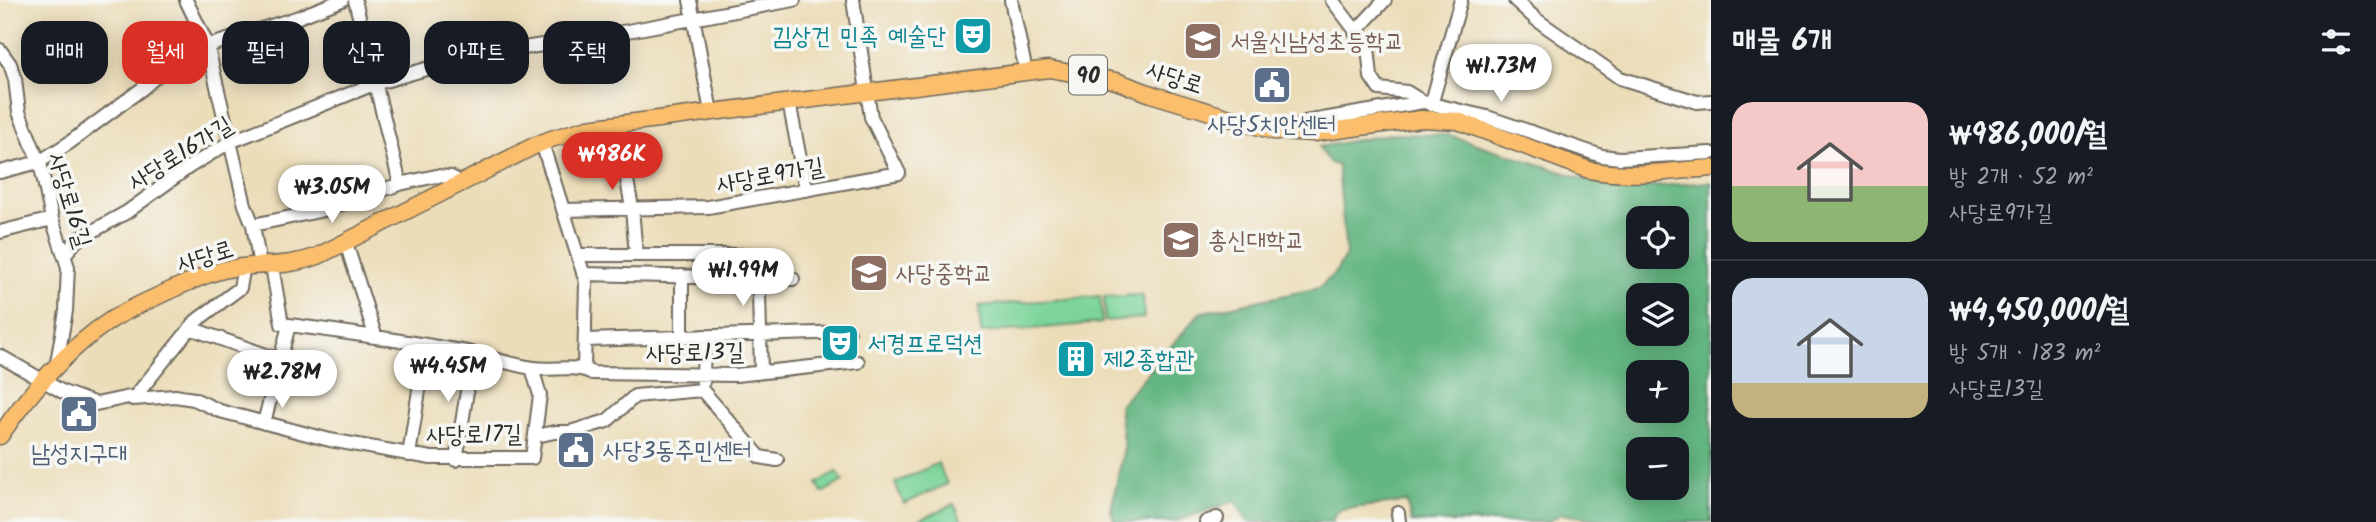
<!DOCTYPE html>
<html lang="ko">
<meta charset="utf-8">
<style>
body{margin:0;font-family:Kalam,"Poor Story",sans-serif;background:#242831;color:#f1f3f6;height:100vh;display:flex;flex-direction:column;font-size:26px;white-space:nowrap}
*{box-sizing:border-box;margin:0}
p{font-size:23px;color:#9ea1a6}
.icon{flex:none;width:38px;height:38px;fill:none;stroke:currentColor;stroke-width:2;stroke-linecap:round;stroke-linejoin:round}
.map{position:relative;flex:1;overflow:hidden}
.side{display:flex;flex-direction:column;background:#171b24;width:665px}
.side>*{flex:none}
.hud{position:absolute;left:21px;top:21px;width:665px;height:63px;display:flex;gap:14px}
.buttons{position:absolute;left:1626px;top:206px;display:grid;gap:14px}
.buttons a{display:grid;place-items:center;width:63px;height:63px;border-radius:14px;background:#171b24;box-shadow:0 4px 18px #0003;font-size:35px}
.price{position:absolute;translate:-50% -60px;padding:0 16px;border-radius:24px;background:#fff;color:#222;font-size:23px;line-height:46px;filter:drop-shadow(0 2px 4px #0008)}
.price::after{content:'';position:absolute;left:50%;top:42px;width:21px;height:16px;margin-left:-10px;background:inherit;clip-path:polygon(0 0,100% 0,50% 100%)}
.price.active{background:#d93025;color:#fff}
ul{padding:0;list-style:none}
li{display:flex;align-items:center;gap:21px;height:175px;padding:0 21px}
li+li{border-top:2px solid #363941}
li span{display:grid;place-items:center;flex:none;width:196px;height:140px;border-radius:21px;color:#555}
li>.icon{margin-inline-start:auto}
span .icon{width:84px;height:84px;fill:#fffc;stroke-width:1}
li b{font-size:30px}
h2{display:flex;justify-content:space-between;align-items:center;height:84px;padding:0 21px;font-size:30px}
.pill{padding:0 24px;border-radius:21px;background:#171b24;box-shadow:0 4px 18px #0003;font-size:24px;line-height:63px}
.pill.active{background:#d93025;color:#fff}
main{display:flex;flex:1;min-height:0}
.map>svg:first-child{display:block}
.green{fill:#7bd49a;stroke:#538062;stroke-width:2}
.forest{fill:#64b682;stroke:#487056;stroke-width:2;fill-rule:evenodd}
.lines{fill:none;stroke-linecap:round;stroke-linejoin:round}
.minor-casing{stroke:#6f695d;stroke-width:16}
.major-casing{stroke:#6f695d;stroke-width:19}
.minor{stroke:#fff;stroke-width:12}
.major{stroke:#fabe6d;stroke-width:16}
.labels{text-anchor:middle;stroke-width:7;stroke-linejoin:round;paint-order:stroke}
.shield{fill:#f6f6f2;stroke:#686867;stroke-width:2}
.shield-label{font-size:23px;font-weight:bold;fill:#2b2b2b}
.culture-label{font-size:24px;fill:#0d838f;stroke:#f6f6f2;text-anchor:start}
.education-label{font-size:24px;fill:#785e54;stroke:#f6f6f2;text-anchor:start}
.street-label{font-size:24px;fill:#2b2b2b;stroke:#f6f6f2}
.service-label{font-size:24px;fill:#4e5e75;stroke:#f6f6f2}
</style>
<main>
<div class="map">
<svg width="1711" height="522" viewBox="0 0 1711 522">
<rect width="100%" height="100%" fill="#f6f6f2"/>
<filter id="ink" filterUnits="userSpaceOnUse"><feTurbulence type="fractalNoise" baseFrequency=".0143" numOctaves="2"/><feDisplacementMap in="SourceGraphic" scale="14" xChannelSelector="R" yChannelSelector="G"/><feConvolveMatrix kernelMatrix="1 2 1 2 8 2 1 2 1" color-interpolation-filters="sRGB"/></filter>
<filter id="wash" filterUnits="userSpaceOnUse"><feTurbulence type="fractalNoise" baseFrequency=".00686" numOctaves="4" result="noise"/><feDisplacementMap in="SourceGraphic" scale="28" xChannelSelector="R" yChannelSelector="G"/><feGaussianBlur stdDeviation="1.57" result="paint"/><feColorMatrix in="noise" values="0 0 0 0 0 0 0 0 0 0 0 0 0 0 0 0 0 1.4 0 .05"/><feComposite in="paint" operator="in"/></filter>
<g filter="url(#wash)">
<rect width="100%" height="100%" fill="#ecddb9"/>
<path class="green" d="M1143,295L1144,318L1105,321L1104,297Z
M1100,296L1102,323L981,333L979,306Z
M938,463L947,484L904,504L895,483Z
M837,472L843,481L822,493L817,483Z
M954,504L962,522H915Z"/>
<path class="forest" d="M1391,134L1449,135L1614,189L1711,182V522H1613L1561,514L1548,522H1411L1407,502L1341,509L1333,516V522H1248L1235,501L1174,522H1115L1111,510L1124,448L1119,406L1200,313L1319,288L1335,273L1346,255L1338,166L1329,162L1319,147ZM1638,219H1676V257H1638ZM1638,296H1676V334H1638ZM1638,373H1676V411H1638ZM1638,450H1676V488H1638Z"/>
</g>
<g filter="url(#ink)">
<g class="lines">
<g class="minor-casing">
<path id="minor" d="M186,0L207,44L245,205L253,225L260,266
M355,0L400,184
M690,0L711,112
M1011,0L1026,72
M1332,0L1368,47L1371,77L1379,89L1407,92L1423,102L1487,117L1602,156L1620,158L1711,153
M1515,0L1537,20L1620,78L1697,102L1711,101
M1355,32L1385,0
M0,50L10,64L15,79L19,112L41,167L52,219L68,267L66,311L56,368
M789,102L806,190
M1431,105L1461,0
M617,124L632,208L636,255
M1291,132L1305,122L1423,102
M542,143L586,282L584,369
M0,172L39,162L69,143L143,88L180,55L296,18L342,0
M563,210L708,207L899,173L871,117L853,0
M253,225L324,210L400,184L436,176L451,177L462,183
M0,232L52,219
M346,243L375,335
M65,254L77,240L127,212L189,167L230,142L374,84L468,57L617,33L794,0
M578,255H758L761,372
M272,266L282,324C345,332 405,341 467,352C489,357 511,365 534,368C552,371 577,364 592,373L736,375L858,362
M583,274L793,279
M190,328L280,360
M682,337V276
M585,340L849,332
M0,356L63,392L96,404L129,397L133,399L175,396L194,399L220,411L330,440L431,458H532L540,395L532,368
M703,382L704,336
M133,399L196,321L240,288L244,266
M264,423L289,325
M536,436L555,432H570L607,421L635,396L702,390L760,457L777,460
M409,455L426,345
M456,460L473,354
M1398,513L1399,522
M1206,522L1217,518"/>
</g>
<g class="major-casing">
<path id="major" d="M0,436C27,395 69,347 111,320C130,308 152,299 173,289C189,282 206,274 223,270C256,262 284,269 318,256L534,146L551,139L588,128L1049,69L1116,81L1154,95L1273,131L1315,133L1421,119L1458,121L1589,170C1629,178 1670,171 1711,168"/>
</g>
<use href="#minor" class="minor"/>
<use href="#major" class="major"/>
</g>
</g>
<defs>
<g id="theatre-square" transform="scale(2.0125)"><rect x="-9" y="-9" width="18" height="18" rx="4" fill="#0f9aa8" stroke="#f6f6f2"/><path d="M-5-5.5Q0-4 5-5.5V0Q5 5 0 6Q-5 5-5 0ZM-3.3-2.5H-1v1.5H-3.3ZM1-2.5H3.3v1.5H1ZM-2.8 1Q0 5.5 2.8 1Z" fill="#fff"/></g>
<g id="school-square" transform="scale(2.0125)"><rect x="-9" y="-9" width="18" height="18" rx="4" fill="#8d6e63" stroke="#f6f6f2"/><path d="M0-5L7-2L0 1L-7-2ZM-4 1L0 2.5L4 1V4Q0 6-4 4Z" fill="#fff"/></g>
<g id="civic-square" transform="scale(2.0125)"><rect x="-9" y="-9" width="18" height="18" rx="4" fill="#5c6f8a" stroke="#f6f6f2"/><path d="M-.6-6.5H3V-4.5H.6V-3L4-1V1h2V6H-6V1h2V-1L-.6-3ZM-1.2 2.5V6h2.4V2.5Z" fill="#fff"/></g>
<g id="university-square" transform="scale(2.0125)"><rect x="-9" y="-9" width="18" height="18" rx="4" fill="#8d6e63" stroke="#f6f6f2"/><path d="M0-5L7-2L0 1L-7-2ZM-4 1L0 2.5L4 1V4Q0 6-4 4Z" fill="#fff"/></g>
<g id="building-square" transform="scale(2.0125)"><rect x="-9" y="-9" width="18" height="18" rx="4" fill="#0f9aa8" stroke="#f6f6f2"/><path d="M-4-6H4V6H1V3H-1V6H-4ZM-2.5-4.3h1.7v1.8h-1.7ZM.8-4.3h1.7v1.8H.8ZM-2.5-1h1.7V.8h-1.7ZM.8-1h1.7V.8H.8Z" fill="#fff"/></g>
</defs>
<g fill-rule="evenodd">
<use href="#theatre-square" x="973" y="36"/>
<use href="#school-square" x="1203" y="41"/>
<use href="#civic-square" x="1272" y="85"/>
<use href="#university-square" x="1181" y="240"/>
<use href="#school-square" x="869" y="273"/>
<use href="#theatre-square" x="840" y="343"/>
<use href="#building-square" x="1076" y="359"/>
<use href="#civic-square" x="79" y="414"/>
<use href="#civic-square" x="576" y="450"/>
</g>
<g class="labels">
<rect class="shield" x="1069" y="55.5" width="38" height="39" rx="5"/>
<g class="shield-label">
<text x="1088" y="83">90</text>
</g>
<g class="culture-label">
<text x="946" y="44" text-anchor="end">김상건 민족 예술단</text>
<text x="867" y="351">서경프로덕션</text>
<text x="1103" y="367">제2종합관</text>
</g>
<g class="education-label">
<text x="1230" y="49">서울신남성초등학교</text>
<text x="1208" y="248">총신대학교</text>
<text x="896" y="281">사당중학교</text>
</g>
<g class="street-label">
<text transform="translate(1175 77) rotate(18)" y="8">사당로</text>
<text transform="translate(180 153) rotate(-32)" y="8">사당로16가길</text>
<text transform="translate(770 175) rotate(-10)" y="8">사당로9가길</text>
<text transform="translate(70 200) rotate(73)" y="8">사당로16길</text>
<text transform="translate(205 256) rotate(-17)" y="8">사당로</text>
<text transform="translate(695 352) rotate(-1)" y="8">사당로13길</text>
<text transform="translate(474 434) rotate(-1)" y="8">사당로17길</text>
</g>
<g class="service-label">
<text x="1272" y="132">사당5치안센터</text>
<text x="603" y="458" text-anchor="start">사당3동주민센터</text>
<text x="79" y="461">남성지구대</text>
</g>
</g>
</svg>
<div class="buttons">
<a><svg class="icon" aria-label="locate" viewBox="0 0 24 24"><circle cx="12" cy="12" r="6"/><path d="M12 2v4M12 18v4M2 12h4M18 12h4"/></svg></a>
<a><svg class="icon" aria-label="layers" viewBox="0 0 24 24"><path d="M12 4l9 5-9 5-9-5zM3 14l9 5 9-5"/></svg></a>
<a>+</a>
<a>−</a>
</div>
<b class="price" style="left:1501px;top:104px">₩1.73M</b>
<b class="price active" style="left:612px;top:192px">₩986K</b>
<b class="price" style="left:332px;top:225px">₩3.05M</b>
<b class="price" style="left:743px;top:308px">₩1.99M</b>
<b class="price" style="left:448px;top:404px">₩4.45M</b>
<b class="price" style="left:282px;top:410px">₩2.78M</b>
<div class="hud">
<a class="pill">매매</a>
<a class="pill active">월세</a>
<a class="pill">필터</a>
<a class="pill">신규</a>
<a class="pill">아파트</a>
<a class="pill">주택</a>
</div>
</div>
<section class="side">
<h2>매물 6개<svg class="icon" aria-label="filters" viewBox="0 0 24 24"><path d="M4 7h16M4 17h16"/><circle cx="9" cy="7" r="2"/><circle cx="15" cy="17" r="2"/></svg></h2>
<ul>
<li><span style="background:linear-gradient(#f6c9c9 60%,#8fb573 0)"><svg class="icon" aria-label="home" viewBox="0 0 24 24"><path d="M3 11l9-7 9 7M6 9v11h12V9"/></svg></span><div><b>₩986,000/월</b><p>방 2개 · 52 m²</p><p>사당로9가길</p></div></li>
<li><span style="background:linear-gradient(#c9d6e8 75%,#c2b280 0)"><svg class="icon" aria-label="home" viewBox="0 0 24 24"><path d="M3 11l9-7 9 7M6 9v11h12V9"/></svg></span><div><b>₩4,450,000/월</b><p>방 5개 · 183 m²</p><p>사당로13길</p></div></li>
</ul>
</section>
</main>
